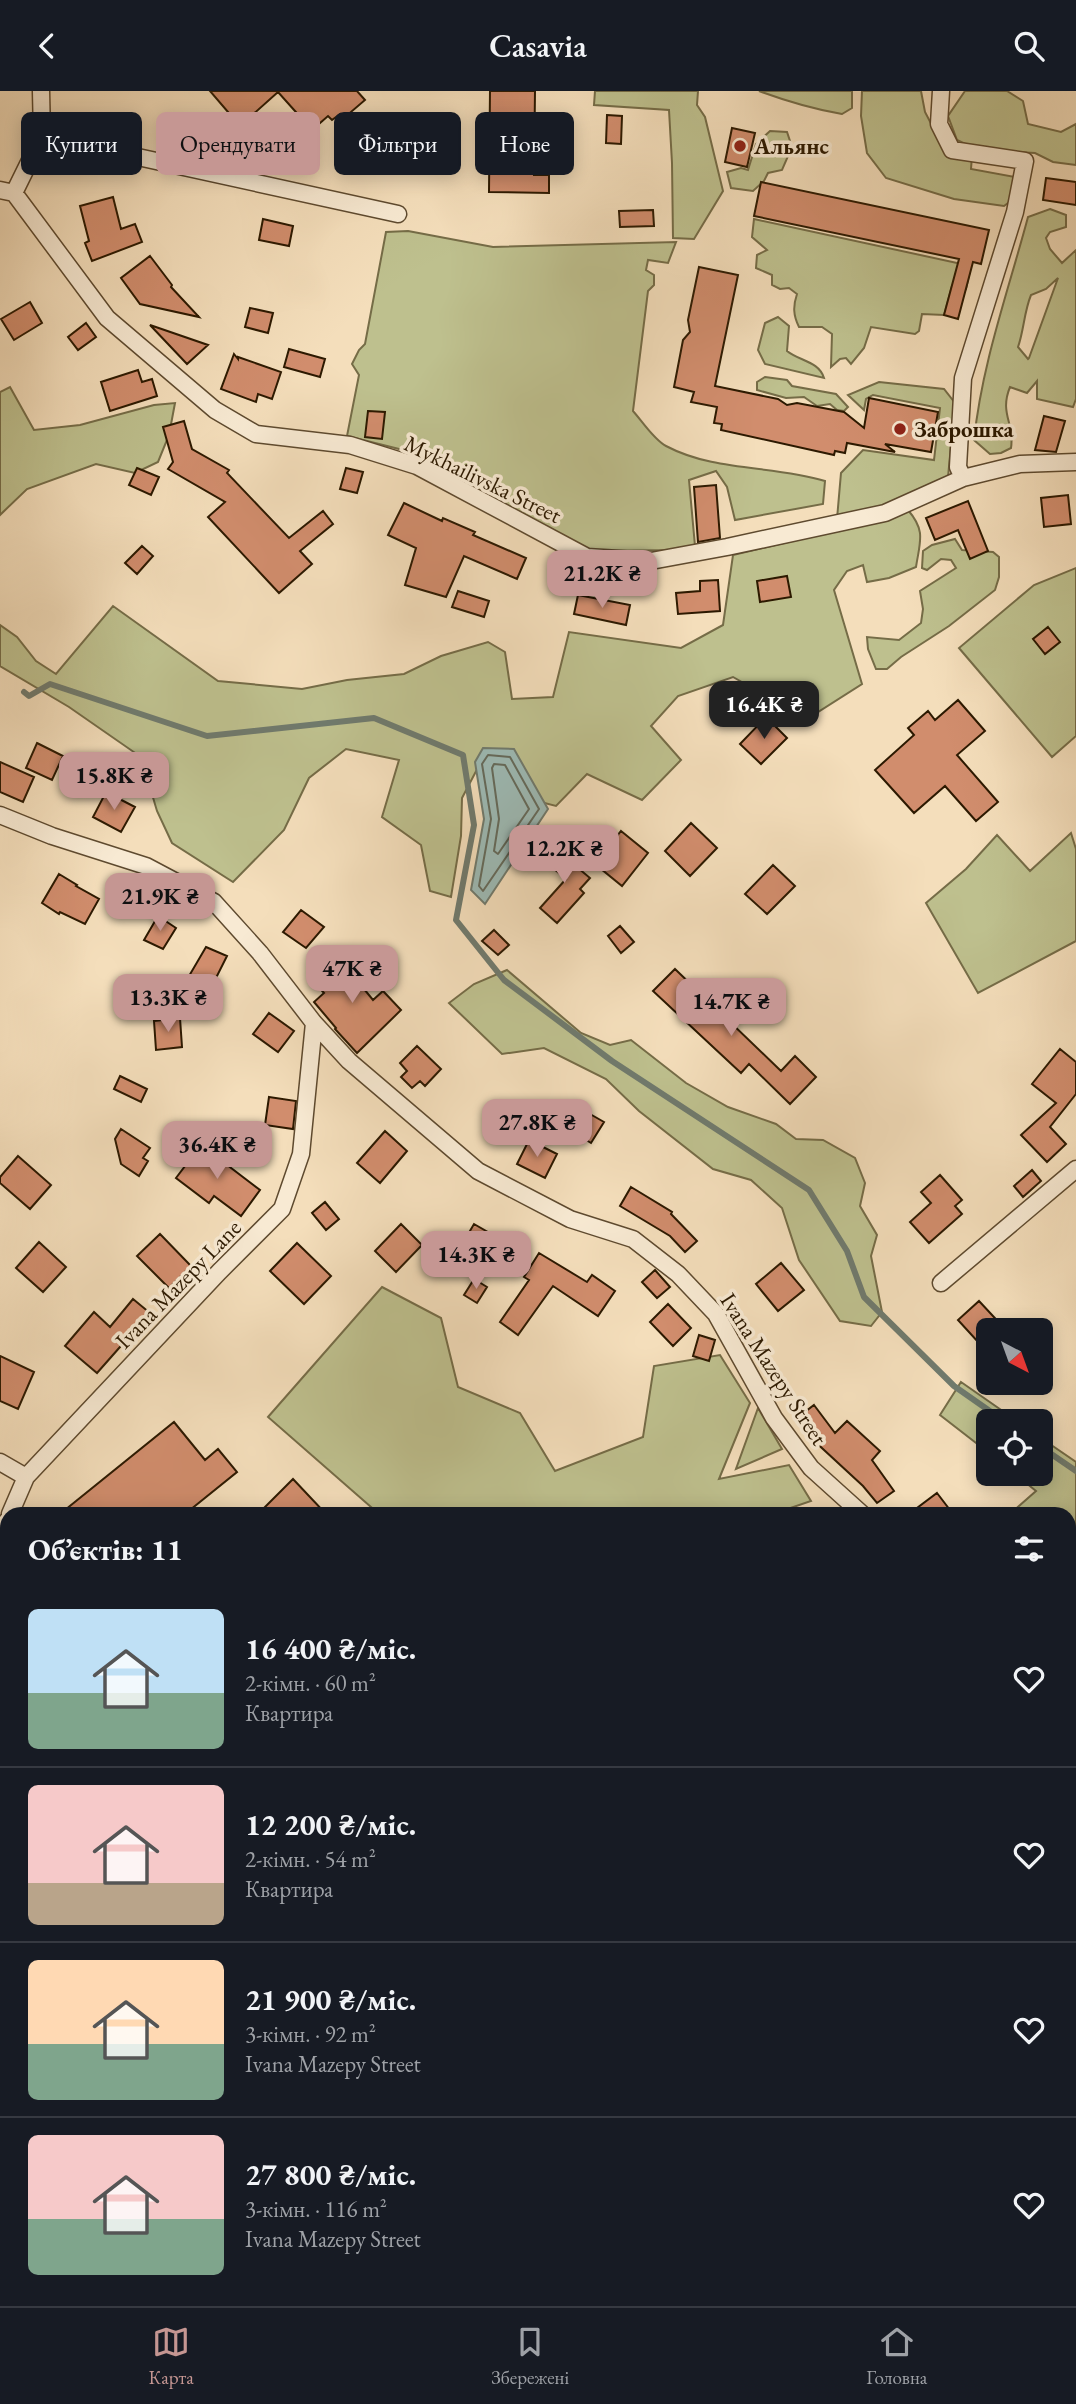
<!DOCTYPE html>
<html lang="uk">
<meta charset="utf-8">
<style>
body{margin:0;font-family:"EB Garamond",serif;background:#20242c;color:#f1f3f6;height:100vh;display:flex;flex-direction:column;font-size:26px;white-space:nowrap}
*{box-sizing:border-box;margin:0}
p{font-size:23px;color:#9ea1a6}
.icon{flex:none;width:38px;height:38px;fill:none;stroke:currentColor;stroke-width:2;stroke-linecap:round;stroke-linejoin:round}
.map{position:relative;flex:1;overflow:hidden}
.details{position:absolute;left:0px;top:1416px;width:1076px;height:800px;display:flex;flex-direction:column;background:#171b24;border-radius:21px 21px 0 0;box-shadow:0 4px 18px #0003}
.details>*{flex:none}
.guide{position:absolute;left:21px;top:21px;width:700px;height:63px;display:flex;gap:14px}
.needle{width:46px;rotate:139deg}
.controls{position:absolute;left:976px;top:1227px;display:grid;gap:14px}
.controls a{display:grid;place-items:center;width:77px;height:77px;border-radius:10px;background:#171b24;box-shadow:0 4px 18px #0003;font-size:35px}
.price{position:absolute;translate:-50% -60px;padding:0 16px;border-radius:14px;background:#c59692;color:#111;font-size:23px;line-height:46px;filter:drop-shadow(0 2px 4px #0008)}
.price::after{content:'';position:absolute;left:50%;top:42px;width:21px;height:16px;margin-left:-10px;background:inherit;clip-path:polygon(0 0,100% 0,50% 100%)}
.price.active{background:#222;color:#fff}
ul{padding:0;list-style:none}
li{display:flex;align-items:center;gap:21px;height:175px;padding:0 28px}
li+li{border-top:2px solid #363941}
li span{display:grid;place-items:center;flex:none;width:196px;height:140px;border-radius:10px;color:#555}
li>.icon{margin-inline-start:auto}
span .icon{width:84px;height:84px;fill:#fffc;stroke-width:1}
li b{font-size:30px}
h2{display:flex;justify-content:space-between;align-items:center;height:84px;padding:0 28px;font-size:30px}
.pill{padding:0 24px;border-radius:10px;background:#171b24;box-shadow:0 4px 18px #0003;font-size:24px;line-height:63px}
.pill.active{background:#c59692;color:#111}
header{display:flex;justify-content:space-between;align-items:center;height:91px;padding:0 28px;background:#171b24;font-size:32px;font-weight:600}
.dock{display:flex;justify-content:space-around;align-items:center;height:98px;border-top:2px solid #363941;background:#171b24;font-size:19px;color:#9ea1a6}
.dock a{display:grid;justify-items:center;gap:4px}
.dock .active{color:#c59692}
.map>svg:first-child{display:block}
.green{fill:#bec08e;stroke:#756c47;stroke-width:2;fill-rule:evenodd}
.water{fill:#9dbbb6;stroke:#707a6d;stroke-width:2}
.lines{fill:none;stroke-linecap:round;stroke-linejoin:round}
.shore{stroke:#646a5b;stroke-width:2}
.stream{stroke:#707a6d;stroke-width:6}
.building{fill:#d18d6d;stroke:#2c1900;stroke-width:2}
.street-casing{stroke:#5e4a2f;stroke-width:19}
.street{stroke:#f8ead3;stroke-width:16}
.poi-dot{fill:#8f2418;stroke:#f8ead3;stroke-width:2.5}
.labels{text-anchor:middle;stroke-width:7;stroke-linejoin:round;paint-order:stroke}
.poi-label{font-size:23px;font-weight:bold;fill:#2c1900;stroke:#f8ead3;text-anchor:start}
.street-label{font-size:23px;fill:#2c1900;stroke:#f8ead3}
</style>
<header><svg class="icon" aria-label="back" viewBox="0 0 24 24"><path d="M15 5l-7 7 7 7"/></svg>Casavia<svg class="icon" aria-label="search" viewBox="0 0 24 24"><circle cx="10" cy="10" r="6"/><path d="M15 15l6 6"/></svg></header>
<div class="map">
<svg width="1076" height="2215" viewBox="0 0 1076 2215">
<rect width="100%" height="100%" fill="#f4debb"/>
<filter id="stains"><feTurbulence type="fractalNoise" baseFrequency=".00286" numOctaves="4"/><feColorMatrix values="0 0 0 0 .2 0 0 0 0 .09 0 0 0 0 .02 0 0 0 .5 -.17"/></filter>
<radialGradient id="worn" r=".72"><stop offset=".6" stop-color="#630" stop-opacity="0"/><stop offset="1" stop-color="#630" stop-opacity=".3"/></radialGradient>
<path class="green" d="M595,0H698L697,14L705,26L723,100L694,148L673,147L672,72L669,19L594,14Z
M759,0H852V17L842,23C813,18 786,10 759,0Z
M862,0H921L925,21L939,48L972,65L971,78L1015,86L1012,109L1004,115L954,108L886,87L867,62L861,25Z
M965,0H1007L1023,10L1028,33L1061,41L1076,33V74L1053,71L1035,62L978,59L957,49L948,25Z
M770,40L787,41L792,56L782,79L768,82L764,90L753,100L731,97L727,81L741,77L748,79L756,53Z
M1050,118L1066,124V136L1050,141L1046,147L1050,158L1062,172L1076,159V308L1073,316L1037,308V290L1027,302L1010,296C999,323 1015,332 1011,357L1001,362L990,363L974,349C982,272 1008,201 1028,126ZM1058,187L1029,267L1028,268L1018,256C1024,239 1024,221 1031,204L1046,198Z
M754,128L971,175L966,198L952,195L944,224L922,223L919,240L915,243L871,236L864,257L851,273L846,267L840,268L831,276L832,243L822,236H799C793,224 793,215 797,203L789,197L780,198L772,194V184L756,177L757,164L767,159L752,146Z
M408,140L493,156L676,151L668,172L648,169L646,179L654,184V194L648,200L633,320C642,330 654,349 666,355C715,381 773,374 825,390L823,413L735,429L727,396L716,380L689,389L695,455L682,459L592,460L485,404L440,376L403,359L347,345L359,284L352,273L359,259L365,253L386,141Z
M778,226L789,235L787,260C799,270 819,270 824,287L765,273L758,259L765,232Z
M765,286L787,289L792,295L836,303L848,316L844,320L837,319L830,313L817,315L804,306L786,307L757,299V291Z
M879,291L944,298L955,312L948,386L880,420L837,428L841,382L863,359L934,369L940,317L873,304L866,308L864,319L848,304Z
M10,296L34,339L80,334L154,314L175,312L169,344L158,371L135,382L96,373L27,398L0,424V301Z
M908,419C926,440 920,450 916,476L889,487L867,491L863,474L847,480L834,499L862,593L807,628L733,586L678,605L651,635L681,669L642,709L587,683L556,715L529,708L484,665L462,707L461,745L451,806L430,800L421,754L382,726L399,669L346,658L309,687L284,739L233,791L172,752L157,720L141,666L69,616L0,575V534L17,546L36,570L56,583L113,515L218,590L302,598L347,589L404,583L441,565L488,551L505,561L512,608L553,606L569,541L681,557L723,534L733,464L868,432Z
M955,448L962,459L993,461L999,466V486L995,499L949,535L901,566L887,578H876L868,558L867,546L899,549L921,532L923,518L920,500L956,477L951,469L941,468L927,479L922,477L923,460L932,454Z
M1076,477V645L1052,666L959,557L1034,494Z
M1071,742L1076,758V850L978,902L926,812L966,778L997,744L1030,780Z
M507,879L581,942L610,954L631,949L686,992L728,1016L776,1033L796,1048L823,1049L855,1067L865,1092L860,1115L877,1144L871,1165L882,1221L871,1235L840,1230L799,1169L782,1117L751,1089L713,1078L639,1020L606,988L544,957L502,963L449,912L474,893Z
M382,1196L441,1227L458,1296L520,1322L555,1380L643,1346L654,1275L720,1264L750,1312L719,1388L789,1374L811,1410L773,1423H379L268,1326Z
M961,1291L1017,1330H989V1362L940,1324Z
M758,1317L782,1358L736,1378Z
M1041,1347L1076,1371V1463L1069,1465V1423H1010L1036,1400L1015,1383L1041,1382Z"/>
<path class="water" d="M483,657L514,658L548,718L485,813L471,799L484,728L475,671Z"/>
<g class="lines">
<path class="shore" d="M488,664L510,666L539,718L483,800L479,795L491,728L482,673Z
M494,673L505,674L529,718L498,763L494,760L499,728L492,677Z"/>
<path class="stream" d="M24,601L29,605L50,593L207,645L374,627L463,664L474,734L456,829L504,889L612,970L809,1099L847,1160L864,1206L954,1295L1004,1330
M1041,1356L1076,1380"/>
</g>
<path class="building" d="M210,0H357L365,9L344,27L340,23L332,29L328,25L312,39L278,1L240,35Z
M490,0H535L534,84H549V102L489,101Z
M607,24L622,25L621,53L606,52Z
M732,37L755,42L747,76L725,71Z
M1046,87L1076,91V114L1043,109Z
M761,91L989,139L981,173L973,171L958,228L944,224L959,168L754,125Z
M113,106L121,138L135,133L142,151L92,170L85,152L89,150L80,115Z
M653,119L654,135L620,136L619,120Z
M263,128L293,135L289,155L259,149Z
M150,165L172,194L171,196L199,226L140,213L121,187Z
M699,176L738,184L715,295L778,308L787,314L797,312L844,321L864,337L869,307L938,321L931,361L885,353L895,361L847,352L845,362L835,360L834,364L721,339L722,333L714,332L717,316L691,311L694,301L674,296L683,249L690,241L688,229Z
M30,211L42,232L14,249L1,228Z
M250,217L273,222L268,242L245,236Z
M86,232L96,246L78,259L68,246Z
M150,234L208,254L187,273Z
M289,258L325,268L320,286L284,276Z
M234,263L238,268V266L281,281L272,308L258,303L256,311L221,298Z
M138,279L142,291L152,288L157,305L110,320L101,291Z
M368,320L385,321L382,348L365,346Z
M1044,325L1065,330L1056,361L1035,359Z
M184,330L192,358L229,379L227,382L289,447L323,420L333,433L300,460L312,473L279,502L208,426L225,411L168,378L173,371L163,336Z
M137,377L159,386L151,404L129,394Z
M346,377L363,381L357,402L340,398Z
M716,394L720,447L698,451L694,396Z
M1068,404L1071,433L1044,436L1041,407Z
M968,410L988,460L970,468L958,439L935,449L926,427Z
M404,412L442,430L443,427L475,441L473,444L526,467L517,488L464,465L446,506L405,494L416,457L388,444Z
M142,455L153,465L137,483L125,472Z
M566,471L581,475L576,493L561,489Z
M787,485L791,506L760,511L757,490Z
M718,489L720,520L678,523L676,502L700,500V490Z
M458,500L489,510L484,526L452,516Z
M578,504L630,514L626,534L574,523Z
M1048,536L1060,551L1045,563L1033,548Z
M958,609L985,640L957,664L998,711L976,730L945,695L914,722L875,679L914,644L908,637L928,620L935,629Z
M766,626L787,647L761,673L740,653Z
M37,652L63,665L52,689L26,677Z
M0,671L34,686L23,711L0,701Z
M106,701L135,716L121,741L93,726Z
M691,732L717,757L690,785L665,760Z
M621,740L648,762L622,795L595,773Z
M552,755L590,787L580,798L584,802L557,832L540,817L566,788L541,767Z
M773,774L795,795L767,823L745,803Z
M59,783L77,794L76,795L99,808L85,833L60,821L59,823L42,812Z
M301,819L324,836L306,857L283,841Z
M158,825L176,837L163,858L144,849Z
M620,835L634,851L621,862L608,845Z
M494,839L509,854L498,864L482,850Z
M206,856L227,865L211,897L189,885Z
M337,865L373,909L383,900L401,919L357,962L335,938L336,937L314,911L324,902L311,887Z
M675,878L781,980L795,965L816,986L790,1013L749,973L741,982L653,900Z
M269,922L294,940L278,961L253,943Z
M180,927L182,956L156,959L154,930Z
M417,955L441,978L425,995L420,990L412,997L401,986L407,980L400,972Z
M1060,958L1076,971V1003L1050,1036L1066,1053L1047,1071L1021,1044L1056,1012L1032,993Z
M120,985L147,998L141,1011L114,998Z
M269,1006L296,1010L293,1038L265,1034Z
M590,1023L604,1031L591,1052L578,1044Z
M121,1038L150,1057L143,1067L148,1070L139,1085L121,1073L115,1048Z
M385,1040L407,1060L380,1092L357,1072Z
M529,1049L557,1063L545,1087L517,1073Z
M201,1054L260,1099L241,1125L214,1105L209,1112L176,1087Z
M18,1065L51,1094L30,1118L0,1092V1086Z
M1032,1079L1041,1090L1023,1106L1014,1095Z
M940,1084L962,1109L955,1115L962,1123L929,1152L910,1131L931,1112L921,1101Z
M631,1096L672,1121L671,1123L697,1150L685,1161L670,1145L620,1115Z
M325,1111L339,1128L326,1139L312,1122Z
M401,1133L422,1154L396,1181L375,1160Z
M474,1133L505,1151L491,1177L460,1157Z
M160,1143L191,1175L169,1197L137,1165Z
M39,1151L66,1176L43,1201L16,1177Z
M297,1152L331,1185L304,1213L270,1180Z
M539,1162L587,1191L592,1184L615,1200L598,1225L553,1195L518,1244L500,1231L529,1189L524,1186Z
M781,1172L804,1199L778,1220L756,1193Z
M655,1179L670,1196L657,1207L642,1191Z
M474,1188L487,1196L477,1212L464,1204Z
M133,1208L150,1222L97,1282L65,1255L94,1221L110,1236Z
M979,1210L1006,1239H989V1263L958,1229Z
M668,1213L691,1237L673,1255L650,1231Z
M699,1244L715,1249L709,1270L693,1265Z
M0,1265L34,1281L18,1318L0,1310Z
M814,1314L835,1342L847,1330L880,1360L872,1369L894,1400L877,1412L863,1395L810,1346L797,1327Z
M174,1331L205,1369L218,1358L237,1381L185,1423H60Z
M293,1388L326,1423H258Z
M937,1402L953,1423H909Z"/>
<g class="lines">
<g class="street-casing">
<path id="street" d="M941,0L939,33L952,59L1025,70L1015,121L963,287L958,376L963,387
M42,45L398,123
M0,99L14,102L107,227L215,319L256,343L350,354L417,375L587,466L651,470L727,456L885,422L963,387L1020,373L1076,371
M14,102L42,45L41,0
M0,724L52,745L146,775L214,811L260,862L314,932L349,970L478,1080L570,1128L633,1148L678,1183L716,1223L774,1327L811,1377L862,1423
M941,1192L1076,1078
M0,1371L26,1386
M10,1423L26,1386L219,1181L282,1118L301,1063L314,932
M0,1446L7,1430
M1069,1738L1076,1754
M1069,1956L1076,1950
M710,2215L718,2208"/>
</g>
<use href="#street" class="street"/>
</g>
<g class="poi-dot">
<circle cx="740" cy="55" r="7"/>
<circle cx="900" cy="338" r="7"/>
</g>
<g class="labels">
<g class="poi-label">
<text x="754" y="63">Альянс</text>
<text x="914" y="346">Заброшка</text>
</g>
<g class="street-label">
<text transform="translate(483 388) rotate(26)" y="8">Mykhailivska Street</text>
<text transform="translate(178 1193) rotate(-46)" y="8">Ivana Mazepy Lane</text>
<text transform="translate(774 1278) rotate(57)" y="8">Ivana Mazepy Street</text>
</g>
</g>
<rect width="100%" height="100%" filter="url(#stains)"/>
<rect width="100%" height="100%" fill="url(#worn)"/>
</svg>
<div class="controls">
<a><svg class="needle" viewBox="-14 -14 28 28"><path d="M0-13l5 13h-10z" fill="#e53935"/><path d="M0 13l5-13h-10z" fill="#9ea1a6"/></svg></a>
<a><svg class="icon" aria-label="locate" viewBox="0 0 24 24"><circle cx="12" cy="12" r="6"/><path d="M12 2v4M12 18v4M2 12h4M18 12h4"/></svg></a>
</div>
<b class="price" style="left:602px;top:519px">21.2K ₴</b>
<b class="price active" style="left:764px;top:650px">16.4K ₴</b>
<b class="price" style="left:114px;top:721px">15.8K ₴</b>
<b class="price" style="left:564px;top:794px">12.2K ₴</b>
<b class="price" style="left:160px;top:842px">21.9K ₴</b>
<b class="price" style="left:352px;top:914px">47K ₴</b>
<b class="price" style="left:168px;top:943px">13.3K ₴</b>
<b class="price" style="left:731px;top:947px">14.7K ₴</b>
<b class="price" style="left:537px;top:1068px">27.8K ₴</b>
<b class="price" style="left:217px;top:1090px">36.4K ₴</b>
<b class="price" style="left:476px;top:1200px">14.3K ₴</b>
<div class="guide">
<a class="pill">Купити</a>
<a class="pill active">Орендувати</a>
<a class="pill">Фільтри</a>
<a class="pill">Нове</a>
</div>
<section class="details">
<h2>Об’єктів: 11<svg class="icon" aria-label="filters" viewBox="0 0 24 24"><path d="M4 7h16M4 17h16"/><circle cx="9" cy="7" r="2"/><circle cx="15" cy="17" r="2"/></svg></h2>
<ul>
<li><span style="background:linear-gradient(#bfe0f5 60%,#7fa58c 0)"><svg class="icon" aria-label="home" viewBox="0 0 24 24"><path d="M3 11l9-7 9 7M6 9v11h12V9"/></svg></span><div><b>16 400 ₴/міс.</b><p>2-кімн. · 60 m²</p><p>Квартира</p></div><svg class="icon" aria-label="heart" viewBox="0 0 24 24"><path d="M12 20l-8-8c-3-5 5-10 8-4 3-6 11-1 8 4z"/></svg></li>
<li><span style="background:linear-gradient(#f6c9c9 70%,#b9a48a 0)"><svg class="icon" aria-label="home" viewBox="0 0 24 24"><path d="M3 11l9-7 9 7M6 9v11h12V9"/></svg></span><div><b>12 200 ₴/міс.</b><p>2-кімн. · 54 m²</p><p>Квартира</p></div><svg class="icon" aria-label="heart" viewBox="0 0 24 24"><path d="M12 20l-8-8c-3-5 5-10 8-4 3-6 11-1 8 4z"/></svg></li>
<li><span style="background:linear-gradient(#ffd9b3 60%,#7fa58c 0)"><svg class="icon" aria-label="home" viewBox="0 0 24 24"><path d="M3 11l9-7 9 7M6 9v11h12V9"/></svg></span><div><b>21 900 ₴/міс.</b><p>3-кімн. · 92 m²</p><p>Ivana Mazepy Street</p></div><svg class="icon" aria-label="heart" viewBox="0 0 24 24"><path d="M12 20l-8-8c-3-5 5-10 8-4 3-6 11-1 8 4z"/></svg></li>
<li><span style="background:linear-gradient(#f6c9c9 60%,#7fa58c 0)"><svg class="icon" aria-label="home" viewBox="0 0 24 24"><path d="M3 11l9-7 9 7M6 9v11h12V9"/></svg></span><div><b>27 800 ₴/міс.</b><p>3-кімн. · 116 m²</p><p>Ivana Mazepy Street</p></div><svg class="icon" aria-label="heart" viewBox="0 0 24 24"><path d="M12 20l-8-8c-3-5 5-10 8-4 3-6 11-1 8 4z"/></svg></li>
</ul>
</section>
</div>
<nav class="dock">
<a class="active"><svg class="icon" aria-label="map" viewBox="0 0 24 24"><path d="M3 6l6-2 6 2 6-2v14l-6 2-6-2-6 2zM9 4v14M15 6v14"/></svg>Карта</a>
<a><svg class="icon" aria-label="saved" viewBox="0 0 24 24"><path d="M7 4h10v16l-5-4-5 4z"/></svg>Збережені</a>
<a><svg class="icon" aria-label="home" viewBox="0 0 24 24"><path d="M3 11l9-7 9 7M6 9v11h12V9"/></svg>Головна</a>
</nav>
